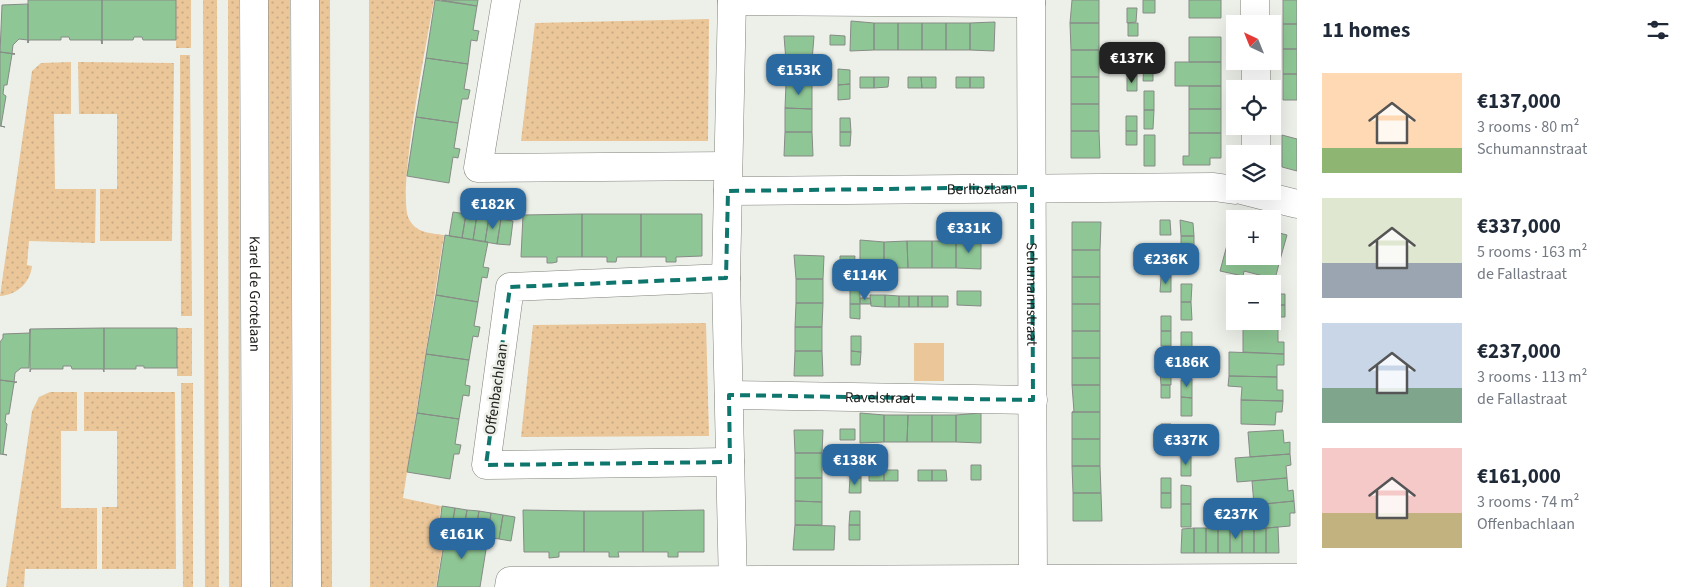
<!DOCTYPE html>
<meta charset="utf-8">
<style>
body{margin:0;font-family:"Source Sans 3",sans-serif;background:#f2f2f3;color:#1f2937;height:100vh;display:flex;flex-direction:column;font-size:19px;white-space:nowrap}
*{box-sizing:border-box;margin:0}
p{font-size:16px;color:#747a83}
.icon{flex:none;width:28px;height:28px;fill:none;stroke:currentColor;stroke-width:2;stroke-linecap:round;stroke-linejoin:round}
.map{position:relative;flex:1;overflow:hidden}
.details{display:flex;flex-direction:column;background:#fff;width:400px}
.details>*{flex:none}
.needle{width:32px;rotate:317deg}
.controls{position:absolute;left:1226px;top:15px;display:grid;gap:10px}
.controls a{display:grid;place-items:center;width:55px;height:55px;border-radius:0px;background:#fff;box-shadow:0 5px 20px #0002;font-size:25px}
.price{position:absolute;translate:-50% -42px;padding:0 11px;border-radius:10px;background:#2a6aa0;color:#fff;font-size:16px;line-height:32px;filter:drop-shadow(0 1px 2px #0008)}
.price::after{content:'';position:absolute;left:50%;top:30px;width:15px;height:11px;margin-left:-8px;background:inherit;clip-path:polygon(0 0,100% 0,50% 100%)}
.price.selected{background:#222;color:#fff}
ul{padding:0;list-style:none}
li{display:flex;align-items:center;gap:15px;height:125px;padding:0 25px}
li span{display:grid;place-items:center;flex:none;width:140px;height:100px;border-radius:0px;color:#555}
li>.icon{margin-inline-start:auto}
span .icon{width:60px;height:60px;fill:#fffc;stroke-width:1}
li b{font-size:21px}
h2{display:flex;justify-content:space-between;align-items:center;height:60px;padding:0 25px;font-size:21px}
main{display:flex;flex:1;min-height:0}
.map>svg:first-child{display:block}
.grass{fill:url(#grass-dots)}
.park{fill:#eac699}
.building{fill:#8fc695;stroke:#868b86}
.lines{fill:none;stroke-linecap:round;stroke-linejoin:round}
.minor-casing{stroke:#81837d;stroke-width:29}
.major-casing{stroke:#81837d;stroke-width:29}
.minor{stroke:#fff;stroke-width:28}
.major{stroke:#fff;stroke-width:28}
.marked{fill:none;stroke:#0f766e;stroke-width:4;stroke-dasharray:10 6;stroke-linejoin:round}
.labels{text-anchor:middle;stroke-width:5;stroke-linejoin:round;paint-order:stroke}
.street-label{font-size:15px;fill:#20201e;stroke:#edf0e9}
</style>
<main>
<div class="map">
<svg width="1297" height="587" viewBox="0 0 1297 587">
<defs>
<pattern id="grass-dots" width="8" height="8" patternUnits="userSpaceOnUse" patternTransform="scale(1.25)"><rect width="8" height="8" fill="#eac699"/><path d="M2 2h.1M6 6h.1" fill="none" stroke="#c8aa83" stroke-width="1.8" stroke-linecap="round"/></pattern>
</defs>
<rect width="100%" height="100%" fill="#edf0e9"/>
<path class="grass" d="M176,0H191V48H176Z
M203,0H217L219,587H205Z
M228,0H239L241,587H229Z
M266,0H290L292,587H269Z
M319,0H330L332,587H321Z
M369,0H434C428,36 396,194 409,219C416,233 430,233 444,235L403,498L441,506L439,524L446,526L436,587H370Z
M709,19L708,141H521L535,23Z
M180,55H190L192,316H181Z
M71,62V114H54L55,189H96L95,243L29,241L27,265L32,266C30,283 17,295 0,296L32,71L41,63Z
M78,62L174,63L172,241H100V189H117V114H79Z
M706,323L709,436L521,437L533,325Z
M177,328H192V376H177Z
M181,383H193V587H183Z
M50,392H77V431H61V508H97V569H25L24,587H6L32,411L39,397Z
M84,392H175L176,569H102V507H117V431H84Z"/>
<path class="park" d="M914,343H944V381H914Z"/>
<path class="building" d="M28,0H102V44L101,40H70L69,37H61V40H29L28,43Z
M102,0H176V40H143L142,37H134L133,40H102V44Z
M435,0L477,6L473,30L479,31L478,35L477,41L471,40L468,64L426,58Z
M441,0H478L477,6Z
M1072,0H1099V23H1070Z
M1143,0H1155V13H1143Z
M1189,0H1221V18H1189Z
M1283,0H1297V24H1283Z
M28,4V43V40L19,39L13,45L12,53L15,54L0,52L2,5Z
M1127,8H1137L1136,22L1127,23Z
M851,21L874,23V50L850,51Z
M995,22L994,51L970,50V23Z
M874,23H898V50H874Z
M898,23H922V50H898Z
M922,23H946V50H922Z
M946,23H970V50H946Z
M1070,23H1099V50H1071Z
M1128,23H1138V36H1128Z
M1283,24H1297V49H1283Z
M830,35L845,36V45H830Z
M784,36H814L812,61H786Z
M1189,37H1221V62H1189Z
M1144,43H1154L1153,62H1144Z
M1283,49H1297V74H1283Z
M1071,50H1099V77H1071Z
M0,52L15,54H12L7,85H4L3,94L6,96L1,126L5,127L0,126Z
M426,58L468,64L464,89L470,90L468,99H462L458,123L416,117Z
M786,61H812V84H786Z
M1126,61L1137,62V76H1127Z
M1144,62H1153V81H1143Z
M1175,62H1221V86H1175Z
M838,69L850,70V84L838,85Z
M1283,74H1297V100H1283Z
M1127,76H1137V91H1127Z
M860,77H874V88H860Z
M874,77H889L888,87L874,88Z
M908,77H921L922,88H908Z
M921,77H936V88H922Z
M956,77H970V88H956Z
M970,77H984V88H970Z
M1071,77H1099V104H1071Z
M786,84H812V109L785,108Z
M850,84V99L838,100V85Z
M1189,86H1221V109H1189Z
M1144,91H1154V110H1144Z
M1071,104H1099V131H1071Z
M785,108L812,109V132H785Z
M1189,109H1221V133H1189Z
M1144,110H1154L1153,129H1144Z
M1126,116H1137V131H1126Z
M416,117L458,123L454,148L460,149L458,158L453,157L449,183L407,176Z
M840,118H850L851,132H840Z
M1071,131H1099L1100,158H1071Z
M1126,131H1137V145H1126Z
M785,132H812L813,156H784Z
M840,132H851L850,146H840Z
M1189,133H1221V158H1210V165H1183V156H1189Z
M1144,135H1155V166H1144Z
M1282,135L1297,139V171L1282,167Z
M453,212L466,214L462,238L449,236Z
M466,214L477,215L473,240L462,238Z
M582,214V257H557V262L552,263H547V257H521L523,215Z
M582,214H641V257H617L616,262H607V257H582Z
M641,214H702V256L676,257V262H666V257H641Z
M477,215L489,217L485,242L473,240Z
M489,217L501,219L497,244L485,242Z
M501,219L513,221L510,245L497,244Z
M1160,220H1170L1171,235H1160Z
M1180,220L1193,223L1194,236H1181Z
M1233,220L1235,221V247L1227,245Z
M1072,222H1101L1100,250H1072Z
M1272,231L1287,235L1280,260L1268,256H1272Z
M445,235L488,242L483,267L489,268L487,278L482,277L478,302L436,295Z
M1181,236H1194V256H1181Z
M860,240L884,242V268L860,270Z
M980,240H981V269L956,268V241Z
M907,241H932V268H908Z
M907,241L908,268H884V242Z
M932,241H956V268H932Z
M1227,245L1235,247V256H1268L1280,260L1275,279L1244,271L1243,276L1220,271Z
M1072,250H1100V277H1072Z
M794,255L824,256L823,279H796Z
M840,256H855L854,265L840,266Z
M1160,262H1171V277H1161Z
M1072,277H1100V304H1072Z
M1161,277H1171V292H1160Z
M796,279H823V303H796Z
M1245,280L1280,281L1279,294H1285V305H1272V284H1245Z
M1181,284H1192L1191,302H1181Z
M850,290H860V304H850Z
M957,291H981V306L957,305Z
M436,295L478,302L474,326L480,327L478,337L473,336L469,360L426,354Z
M870,295H885V307L871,306Z
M885,295L899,296V307H885Z
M899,296H909V307H899Z
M909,296H918V307H909Z
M918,296H932V307H918Z
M932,296H948V307H932Z
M860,298H870L871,304H860Z
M1181,302H1191L1192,320H1181Z
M796,303H823L822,327H795Z
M850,304H860V319L850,318Z
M1072,304H1100V331H1072Z
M1234,304L1235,321H1272V305H1285V317H1279L1278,329L1233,328Z
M1161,316H1171V331H1161Z
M795,327H822V351H795Z
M104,328V372L103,369H72L71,366H63V369H31L30,372V329Z
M104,328H177V368H144V366H136V369H104Z
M1243,328L1278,329V342H1284V354L1243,352Z
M30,329L29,368H21L15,373L14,382L0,380V342L3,338V334L30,333Z
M1072,331H1100V358H1072Z
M1161,331H1171V346H1161Z
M1181,332H1192V350H1181Z
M851,336H861V352L851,351Z
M1181,350H1192L1191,368H1181Z
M795,351H822L823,376H794Z
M851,351L861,352L860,365H851Z
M1229,352L1284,354V365H1277V377L1229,376Z
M426,354L469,360L465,385L470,386L469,396L463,395L459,419L417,413Z
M1072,358H1100V385H1072Z
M1160,370H1171V385H1161Z
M1229,376L1277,377V390H1283V401L1241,400L1242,387L1228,386Z
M1192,379V398L1181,397V380Z
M0,380L17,382L14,383L9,414H6L5,422L7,424L3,454L7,455L0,454Z
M1072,385H1100V412H1072H1074Z
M1161,385H1170V398H1161Z
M1181,397L1192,398V416H1181Z
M1241,400L1283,401L1282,412H1276L1275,425L1241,424Z
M1072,412H1100V439H1072Z
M417,413L459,419L455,444L461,445L459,454H454L450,479L407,472Z
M860,413L884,415V442L860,443Z
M981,413V443L956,442V415Z
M884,415H908L907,442H884Z
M908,415H932V442H907Z
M932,415H956V442H932Z
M1161,424H1171V439H1161Z
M840,429H855V440H840Z
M794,430H823L822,453H795Z
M1283,430L1284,443L1290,442V454L1250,457L1248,432Z
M1181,438H1190L1191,457H1181Z
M1072,439H1100V466H1072Z
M1161,439H1171V454H1161Z
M795,453H822V478H795Z
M1290,454L1291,465L1286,466L1287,478L1237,482L1235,458Z
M1181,457H1191V476H1181Z
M849,464H861V478H850Z
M971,465H981V480H971Z
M1072,466H1100L1101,493H1073Z
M869,470H884V481H869Z
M884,470H898V481H884Z
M918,470H932V481H918Z
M932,470H946L947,481H932Z
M795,478H822V502L795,501Z
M850,478H861V493H849Z
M1161,478H1171V493H1161Z
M1287,478L1288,491L1293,490L1294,501L1254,505L1252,481Z
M1181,485L1191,486V504H1181Z
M1073,493H1101L1102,521H1073Z
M1161,493H1171V508H1161Z
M795,501L822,502V525H795Z
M1294,501L1295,513H1290V526L1256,529L1254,505Z
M1181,504H1191V527H1181Z
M442,506L455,508L452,526L440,524Z
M455,508L467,510L463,533L446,531L447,525L452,526Z
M467,510L479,511L475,535L463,533Z
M523,510L584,511V552H559V557L549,558V552H524Z
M704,510V552H678V557H668V552H643V511Z
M479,511L491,513L487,537L475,535Z
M584,511H643V552H618L619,557H609V552H584Z
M850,511H860V525H849Z
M491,513L503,515L499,539L487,537Z
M503,515L515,517L511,541L499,539Z
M795,525L835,526L834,550H793Z
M849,525H860V540H849Z
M1278,527L1279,553H1266V528Z
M1194,528H1206V553H1194Z
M1194,528V553H1181L1182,529Z
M1206,528L1218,529V553H1206Z
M1230,528V553H1218V529Z
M1230,528H1242V553H1230Z
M1242,528L1254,529V553H1242Z
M1266,528V553H1254V529Z
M446,531L488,537L480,587H437Z"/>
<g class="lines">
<g class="minor-casing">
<g id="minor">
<path d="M506,0L478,168L728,166"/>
<path d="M732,0L726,278L733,587"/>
<path id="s1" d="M1031,0L1033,587"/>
<path d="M1255,0V24"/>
<path d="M732,1L1031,3"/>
<path d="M1256,61V89"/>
<path d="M1256,126V154"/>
<path id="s2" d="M728,191L1214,187L1235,190"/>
<path d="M1245,191L1297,204"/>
<path d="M726,278L510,287L486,465L730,462"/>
<path id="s3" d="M729,395L1033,400"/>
<path d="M509,587L510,581L1297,578"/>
</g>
</g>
<g class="major-casing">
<g id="major">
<path id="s4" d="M254,0L256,587"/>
<path d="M305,0L307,587"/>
</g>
</g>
<use href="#minor" class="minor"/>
<use href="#major" class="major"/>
</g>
<path class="marked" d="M1032,187L1033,400L729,395L730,462L486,465L510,287L726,278L728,191Z"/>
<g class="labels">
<g class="street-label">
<text dy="5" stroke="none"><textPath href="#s2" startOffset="254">Berliozlaan</textPath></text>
<text dy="5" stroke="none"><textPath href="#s4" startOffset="294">Karel de Grotelaan</textPath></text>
<text dy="5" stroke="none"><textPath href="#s1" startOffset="294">Schumannstraat</textPath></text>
<text transform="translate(496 389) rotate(-82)" y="5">Offenbachlaan</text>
<text dy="5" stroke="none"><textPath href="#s3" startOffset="151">Ravelstraat</textPath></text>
</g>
</g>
</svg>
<div class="controls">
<a><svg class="needle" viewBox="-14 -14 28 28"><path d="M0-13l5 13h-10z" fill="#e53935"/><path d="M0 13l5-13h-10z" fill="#747a83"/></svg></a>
<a><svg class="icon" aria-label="locate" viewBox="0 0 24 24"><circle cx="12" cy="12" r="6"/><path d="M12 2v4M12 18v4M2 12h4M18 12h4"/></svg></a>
<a><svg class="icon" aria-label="layers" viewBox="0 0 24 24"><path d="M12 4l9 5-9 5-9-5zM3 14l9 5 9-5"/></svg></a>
<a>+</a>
<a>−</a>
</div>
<b class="price selected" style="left:1132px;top:84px">€137K</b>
<b class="price" style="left:799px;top:96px">€153K</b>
<b class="price" style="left:493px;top:230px">€182K</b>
<b class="price" style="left:969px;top:254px">€331K</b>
<b class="price" style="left:1166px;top:285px">€236K</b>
<b class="price" style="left:865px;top:301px">€114K</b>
<b class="price" style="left:1187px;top:388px">€186K</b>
<b class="price" style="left:1186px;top:466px">€337K</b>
<b class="price" style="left:855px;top:486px">€138K</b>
<b class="price" style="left:1236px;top:540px">€237K</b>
<b class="price" style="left:462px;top:560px">€161K</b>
</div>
<section class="details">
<h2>11 homes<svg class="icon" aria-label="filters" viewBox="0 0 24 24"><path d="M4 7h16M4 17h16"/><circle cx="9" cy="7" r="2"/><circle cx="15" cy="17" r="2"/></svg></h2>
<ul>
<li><span style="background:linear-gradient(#ffd9b3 75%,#8fb573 0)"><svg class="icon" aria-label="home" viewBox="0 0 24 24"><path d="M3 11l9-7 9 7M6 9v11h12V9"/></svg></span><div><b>€137,000</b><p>3 rooms · 80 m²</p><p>Schumannstraat</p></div></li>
<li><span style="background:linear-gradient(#dfe7d0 65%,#9aa5b1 0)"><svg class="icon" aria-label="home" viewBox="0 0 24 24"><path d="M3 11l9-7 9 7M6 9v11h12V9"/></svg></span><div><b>€337,000</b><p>5 rooms · 163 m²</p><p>de Fallastraat</p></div></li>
<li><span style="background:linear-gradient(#c9d6e8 65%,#7fa58c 0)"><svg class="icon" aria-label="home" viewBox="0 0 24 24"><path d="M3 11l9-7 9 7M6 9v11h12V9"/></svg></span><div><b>€237,000</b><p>3 rooms · 113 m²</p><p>de Fallastraat</p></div></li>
<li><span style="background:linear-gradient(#f6c9c9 65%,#c2b280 0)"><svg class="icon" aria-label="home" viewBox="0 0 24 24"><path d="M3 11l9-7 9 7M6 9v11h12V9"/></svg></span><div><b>€161,000</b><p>3 rooms · 74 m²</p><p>Offenbachlaan</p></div></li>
</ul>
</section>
</main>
